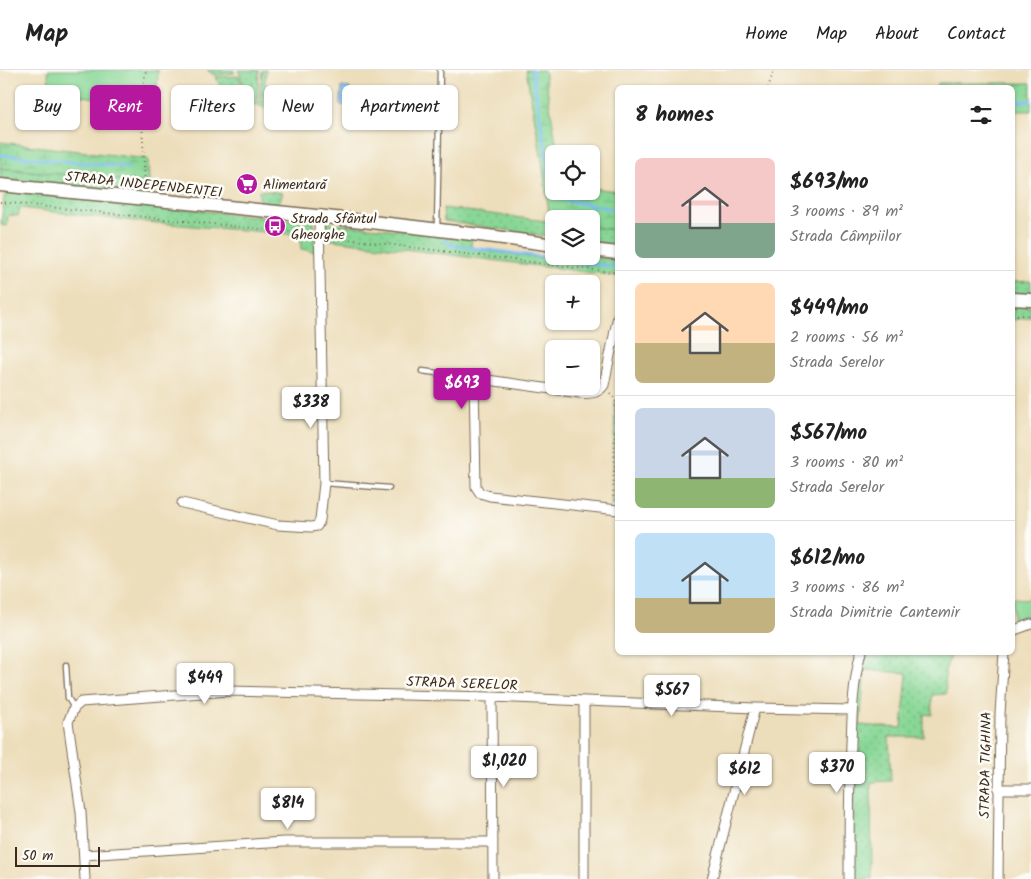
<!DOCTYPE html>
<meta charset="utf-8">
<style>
body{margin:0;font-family:Kalam,sans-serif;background:#f6f6f6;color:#222;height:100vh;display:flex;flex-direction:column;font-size:19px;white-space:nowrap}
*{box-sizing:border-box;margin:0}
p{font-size:16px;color:#767676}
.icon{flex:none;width:28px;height:28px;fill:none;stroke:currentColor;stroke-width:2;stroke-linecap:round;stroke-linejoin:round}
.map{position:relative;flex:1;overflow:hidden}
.sheet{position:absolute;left:615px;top:15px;width:400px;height:570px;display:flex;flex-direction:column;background:#fff;border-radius:8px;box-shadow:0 1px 4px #0004}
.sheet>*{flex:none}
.banner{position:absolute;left:15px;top:15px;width:475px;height:45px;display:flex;gap:10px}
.controls{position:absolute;left:545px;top:75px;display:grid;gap:10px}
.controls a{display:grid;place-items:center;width:55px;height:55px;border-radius:8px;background:#fff;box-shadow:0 1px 4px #0004;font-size:25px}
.scale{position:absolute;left:15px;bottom:12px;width:85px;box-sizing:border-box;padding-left:5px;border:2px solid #3b2a1e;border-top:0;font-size:14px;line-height:18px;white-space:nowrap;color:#3b2a1e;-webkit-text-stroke:4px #fdfcf7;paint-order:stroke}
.price{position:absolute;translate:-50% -42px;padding:0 11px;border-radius:5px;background:#fff;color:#222;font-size:16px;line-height:32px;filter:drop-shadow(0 1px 2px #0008)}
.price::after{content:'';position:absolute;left:50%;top:30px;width:15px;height:11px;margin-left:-8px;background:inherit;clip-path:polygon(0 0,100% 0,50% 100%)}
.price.current{background:#b5179e;color:#fff}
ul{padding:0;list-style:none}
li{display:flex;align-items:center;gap:15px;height:125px;padding:0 20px}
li+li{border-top:1px solid #e0e0e0}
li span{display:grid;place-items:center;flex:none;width:140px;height:100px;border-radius:8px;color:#555}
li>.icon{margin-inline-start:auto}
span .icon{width:60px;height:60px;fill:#fffc;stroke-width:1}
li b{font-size:21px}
h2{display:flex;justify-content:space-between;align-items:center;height:60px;padding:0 20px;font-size:21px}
.tag{padding:0 18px;border-radius:8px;background:#fff;box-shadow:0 1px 4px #0004;font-size:18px;line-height:45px}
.tag.current{background:#b5179e;color:#fff}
header{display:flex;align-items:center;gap:30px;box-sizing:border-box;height:70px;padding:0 25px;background:#fff;border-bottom:1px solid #e0e0e0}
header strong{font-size:24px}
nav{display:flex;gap:28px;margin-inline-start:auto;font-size:18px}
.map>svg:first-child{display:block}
.grass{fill:url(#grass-dots);stroke:#62805a;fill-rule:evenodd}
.wetland{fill:url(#wetland-marsh);stroke:#62805a}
.garden{fill:#89d796;stroke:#62805a}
.water{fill:url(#water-waves);stroke:#5c7488}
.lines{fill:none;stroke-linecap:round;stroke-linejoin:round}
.stream{stroke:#7dbef2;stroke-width:3}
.service-casing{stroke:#796955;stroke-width:7}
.minor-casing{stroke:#796955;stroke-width:11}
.secondary-casing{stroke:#796955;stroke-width:15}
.path{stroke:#796955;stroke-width:2;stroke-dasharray:1 4;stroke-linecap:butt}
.service{stroke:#fff;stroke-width:4.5}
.minor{stroke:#fff;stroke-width:9}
.secondary{stroke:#fff;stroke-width:12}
.labels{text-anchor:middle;stroke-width:5;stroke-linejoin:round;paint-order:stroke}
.street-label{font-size:14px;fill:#3b2a1e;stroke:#fdfcf7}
.poi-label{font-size:14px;fill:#3b2a1e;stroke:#fdfcf7;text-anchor:start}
</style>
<header>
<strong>Map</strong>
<nav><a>Home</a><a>Map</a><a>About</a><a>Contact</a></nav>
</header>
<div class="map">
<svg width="1031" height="809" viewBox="0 0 1031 809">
<defs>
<pattern id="grass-dots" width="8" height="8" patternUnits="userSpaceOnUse" patternTransform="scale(1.25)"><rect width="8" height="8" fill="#89d796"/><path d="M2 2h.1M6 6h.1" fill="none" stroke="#77b981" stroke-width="1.8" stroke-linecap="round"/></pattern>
<pattern id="wetland-marsh" width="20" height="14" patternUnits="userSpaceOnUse" patternTransform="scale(1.25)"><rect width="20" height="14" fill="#89d796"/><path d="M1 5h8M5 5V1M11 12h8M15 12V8" fill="none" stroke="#77b981"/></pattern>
<pattern id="water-waves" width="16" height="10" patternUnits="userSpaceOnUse" patternTransform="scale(1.25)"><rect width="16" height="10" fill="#7dbef2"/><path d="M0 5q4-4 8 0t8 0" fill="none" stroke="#6da3cf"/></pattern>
</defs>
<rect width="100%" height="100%" fill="#fdfcf7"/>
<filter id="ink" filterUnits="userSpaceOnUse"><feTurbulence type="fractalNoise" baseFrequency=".02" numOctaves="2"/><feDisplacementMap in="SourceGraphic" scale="10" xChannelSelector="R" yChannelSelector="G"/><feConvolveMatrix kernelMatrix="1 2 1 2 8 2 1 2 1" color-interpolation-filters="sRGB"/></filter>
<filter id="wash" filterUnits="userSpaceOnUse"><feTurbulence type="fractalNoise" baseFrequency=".0096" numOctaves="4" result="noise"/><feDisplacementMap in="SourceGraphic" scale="20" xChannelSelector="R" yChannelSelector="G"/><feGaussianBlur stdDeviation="1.12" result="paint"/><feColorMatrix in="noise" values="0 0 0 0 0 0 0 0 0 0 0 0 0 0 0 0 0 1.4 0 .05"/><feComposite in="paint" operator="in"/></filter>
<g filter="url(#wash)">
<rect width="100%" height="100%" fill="#eddebb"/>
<path class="grass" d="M207,0H234V3L214,5Z
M238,0H259L257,35L249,34L240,4Z
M262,0H266L264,38L259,36Z
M239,6L243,21L221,26L220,15L215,7Z
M243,23L247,36V48L212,46L221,28Z
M210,49L242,50V53L214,52Z
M0,98L149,113L150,117L154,121L153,124L0,109Z
M259,120L283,123L279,133L259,132Z
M5,121L314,152L315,182L301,179L300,165L134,151L20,138L18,146L8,145L7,156L1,155Z
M443,138L554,152V167L444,151Z
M327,153L472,167L471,178L578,194L579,186L617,189V206L325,169Z
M591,157L617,160V176L591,172Z
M1031,211V227L1013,225L1012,212Z
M1013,235L1031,236V247L1013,250Z
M615,331H617L616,424L617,426V435L611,434L613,425Z
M867,583H951L945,601L946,624L932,625V645L924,644V667H889L891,711L871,712L872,809H854C853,750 852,690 857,631C859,614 857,596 867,583ZM865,600L907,603L902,658L860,655Z"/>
<path class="wetland" d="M526,0H544L558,84H554V121H591V118L617,121V160L591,157V149H554V152L550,151L542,91Z
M938,13H1031V41H1013L1012,18L937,17Z
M0,72L148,89L149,113L0,98Z"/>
<path class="garden" d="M48,0H158L157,23H145L146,34L82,26L49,20Z
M1013,528L1031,529V548H1024L1013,554Z"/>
<path class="water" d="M342,17L350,18L349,36L340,35Z"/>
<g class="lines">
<path class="stream" d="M532,0L552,118L554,121
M1012,31H1031
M0,85L128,97
M554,121L559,129L618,140
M444,170L451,175L616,197"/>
</g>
</g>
<g filter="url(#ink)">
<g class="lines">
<g class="service-casing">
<path id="service" d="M437,158L440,0
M422,301L474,308
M324,413L389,418
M66,595L68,628L74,638"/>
</g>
<g class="minor-casing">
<path id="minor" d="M618,246L604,315C598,324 589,324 579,323L474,308L476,417L480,423L490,426L618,440
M182,433L278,455L311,457L317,456L320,450L324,413L319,146
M1012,561L1031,554
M492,627L493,809
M584,631V809
M998,719H1031
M84,785L284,772H493
M85,809L81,742L68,652L74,638L81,632L229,621L492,627L755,638L852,640
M712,809L755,638
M849,809C849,764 849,719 851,674C852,643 853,612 861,582
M998,809L1000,644L1004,582"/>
</g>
<g class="secondary-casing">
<path id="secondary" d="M0,115C185,133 370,149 554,175
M591,180L618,183
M1012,229L1031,230"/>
</g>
<path class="path" d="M768,18L774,0
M145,117L141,27L146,0
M0,132L310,164
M330,167L618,203
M1012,245H1031
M610,323L616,330L613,429"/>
<use href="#service" class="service"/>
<use href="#minor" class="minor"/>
<use href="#secondary" class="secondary"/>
</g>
</g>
<defs>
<g id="supermarket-disc" transform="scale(1.125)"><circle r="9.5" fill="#b5179e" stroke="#fdfcf7"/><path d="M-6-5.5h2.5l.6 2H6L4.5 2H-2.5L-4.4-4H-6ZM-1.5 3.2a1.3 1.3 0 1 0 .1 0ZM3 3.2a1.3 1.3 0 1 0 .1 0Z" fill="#fff"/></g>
<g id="bus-disc" transform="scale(1.125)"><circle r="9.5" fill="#b5179e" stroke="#fdfcf7"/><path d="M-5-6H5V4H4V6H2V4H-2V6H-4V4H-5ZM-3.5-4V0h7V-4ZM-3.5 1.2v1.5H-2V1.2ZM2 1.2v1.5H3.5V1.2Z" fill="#fff"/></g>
</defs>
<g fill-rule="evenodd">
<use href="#supermarket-disc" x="247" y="114"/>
<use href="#bus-disc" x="275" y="156"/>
</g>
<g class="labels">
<g class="street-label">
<text transform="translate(144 114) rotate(6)" y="5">STRADA INDEPENDENȚEI</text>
<text transform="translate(462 613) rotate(2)" y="5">STRADA SERELOR</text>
<text transform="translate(985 695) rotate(-89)" y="5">STRADA TIGHINA</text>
</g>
<g class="poi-label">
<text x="263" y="119">Alimentară</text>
<text x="291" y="153">Strada Sfântul<tspan x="291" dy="16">Gheorghe</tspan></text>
</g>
</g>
</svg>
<div class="controls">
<a><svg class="icon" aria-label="locate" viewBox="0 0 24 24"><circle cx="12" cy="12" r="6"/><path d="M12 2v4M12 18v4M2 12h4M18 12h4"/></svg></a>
<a><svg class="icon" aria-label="layers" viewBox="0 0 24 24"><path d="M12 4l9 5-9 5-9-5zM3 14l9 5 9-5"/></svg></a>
<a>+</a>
<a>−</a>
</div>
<div class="scale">50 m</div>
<b class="price current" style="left:462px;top:340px">$693</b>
<b class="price" style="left:311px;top:359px">$338</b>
<b class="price" style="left:205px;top:635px">$449</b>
<b class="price" style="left:672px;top:647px">$567</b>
<b class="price" style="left:504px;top:718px">$1,020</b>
<b class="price" style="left:837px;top:724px">$370</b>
<b class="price" style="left:745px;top:726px">$612</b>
<b class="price" style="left:288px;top:760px">$814</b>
<div class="banner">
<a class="tag">Buy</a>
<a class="tag current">Rent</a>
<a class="tag">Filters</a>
<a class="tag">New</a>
<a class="tag">Apartment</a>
</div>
<section class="sheet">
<h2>8 homes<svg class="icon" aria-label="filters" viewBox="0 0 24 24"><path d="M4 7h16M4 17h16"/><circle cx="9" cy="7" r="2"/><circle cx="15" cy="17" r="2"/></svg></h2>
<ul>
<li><span style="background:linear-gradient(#f6c9c9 65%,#7fa58c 0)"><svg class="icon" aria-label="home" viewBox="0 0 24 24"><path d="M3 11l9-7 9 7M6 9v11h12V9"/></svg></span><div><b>$693/mo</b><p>3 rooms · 89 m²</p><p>Strada Câmpiilor</p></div></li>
<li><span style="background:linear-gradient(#ffd9b3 60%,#c2b280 0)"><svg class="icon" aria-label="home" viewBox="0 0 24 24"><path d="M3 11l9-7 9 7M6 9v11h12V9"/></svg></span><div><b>$449/mo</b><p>2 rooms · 56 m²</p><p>Strada Serelor</p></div></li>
<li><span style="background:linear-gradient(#c9d6e8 70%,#8fb573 0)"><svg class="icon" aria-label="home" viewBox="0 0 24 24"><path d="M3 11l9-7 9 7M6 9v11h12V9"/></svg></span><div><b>$567/mo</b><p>3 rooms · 80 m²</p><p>Strada Serelor</p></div></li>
<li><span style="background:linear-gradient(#bfe0f5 65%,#c2b280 0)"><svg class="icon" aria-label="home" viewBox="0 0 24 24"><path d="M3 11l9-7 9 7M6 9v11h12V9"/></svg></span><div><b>$612/mo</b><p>3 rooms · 86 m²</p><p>Strada Dimitrie Cantemir</p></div></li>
</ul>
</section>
</div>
